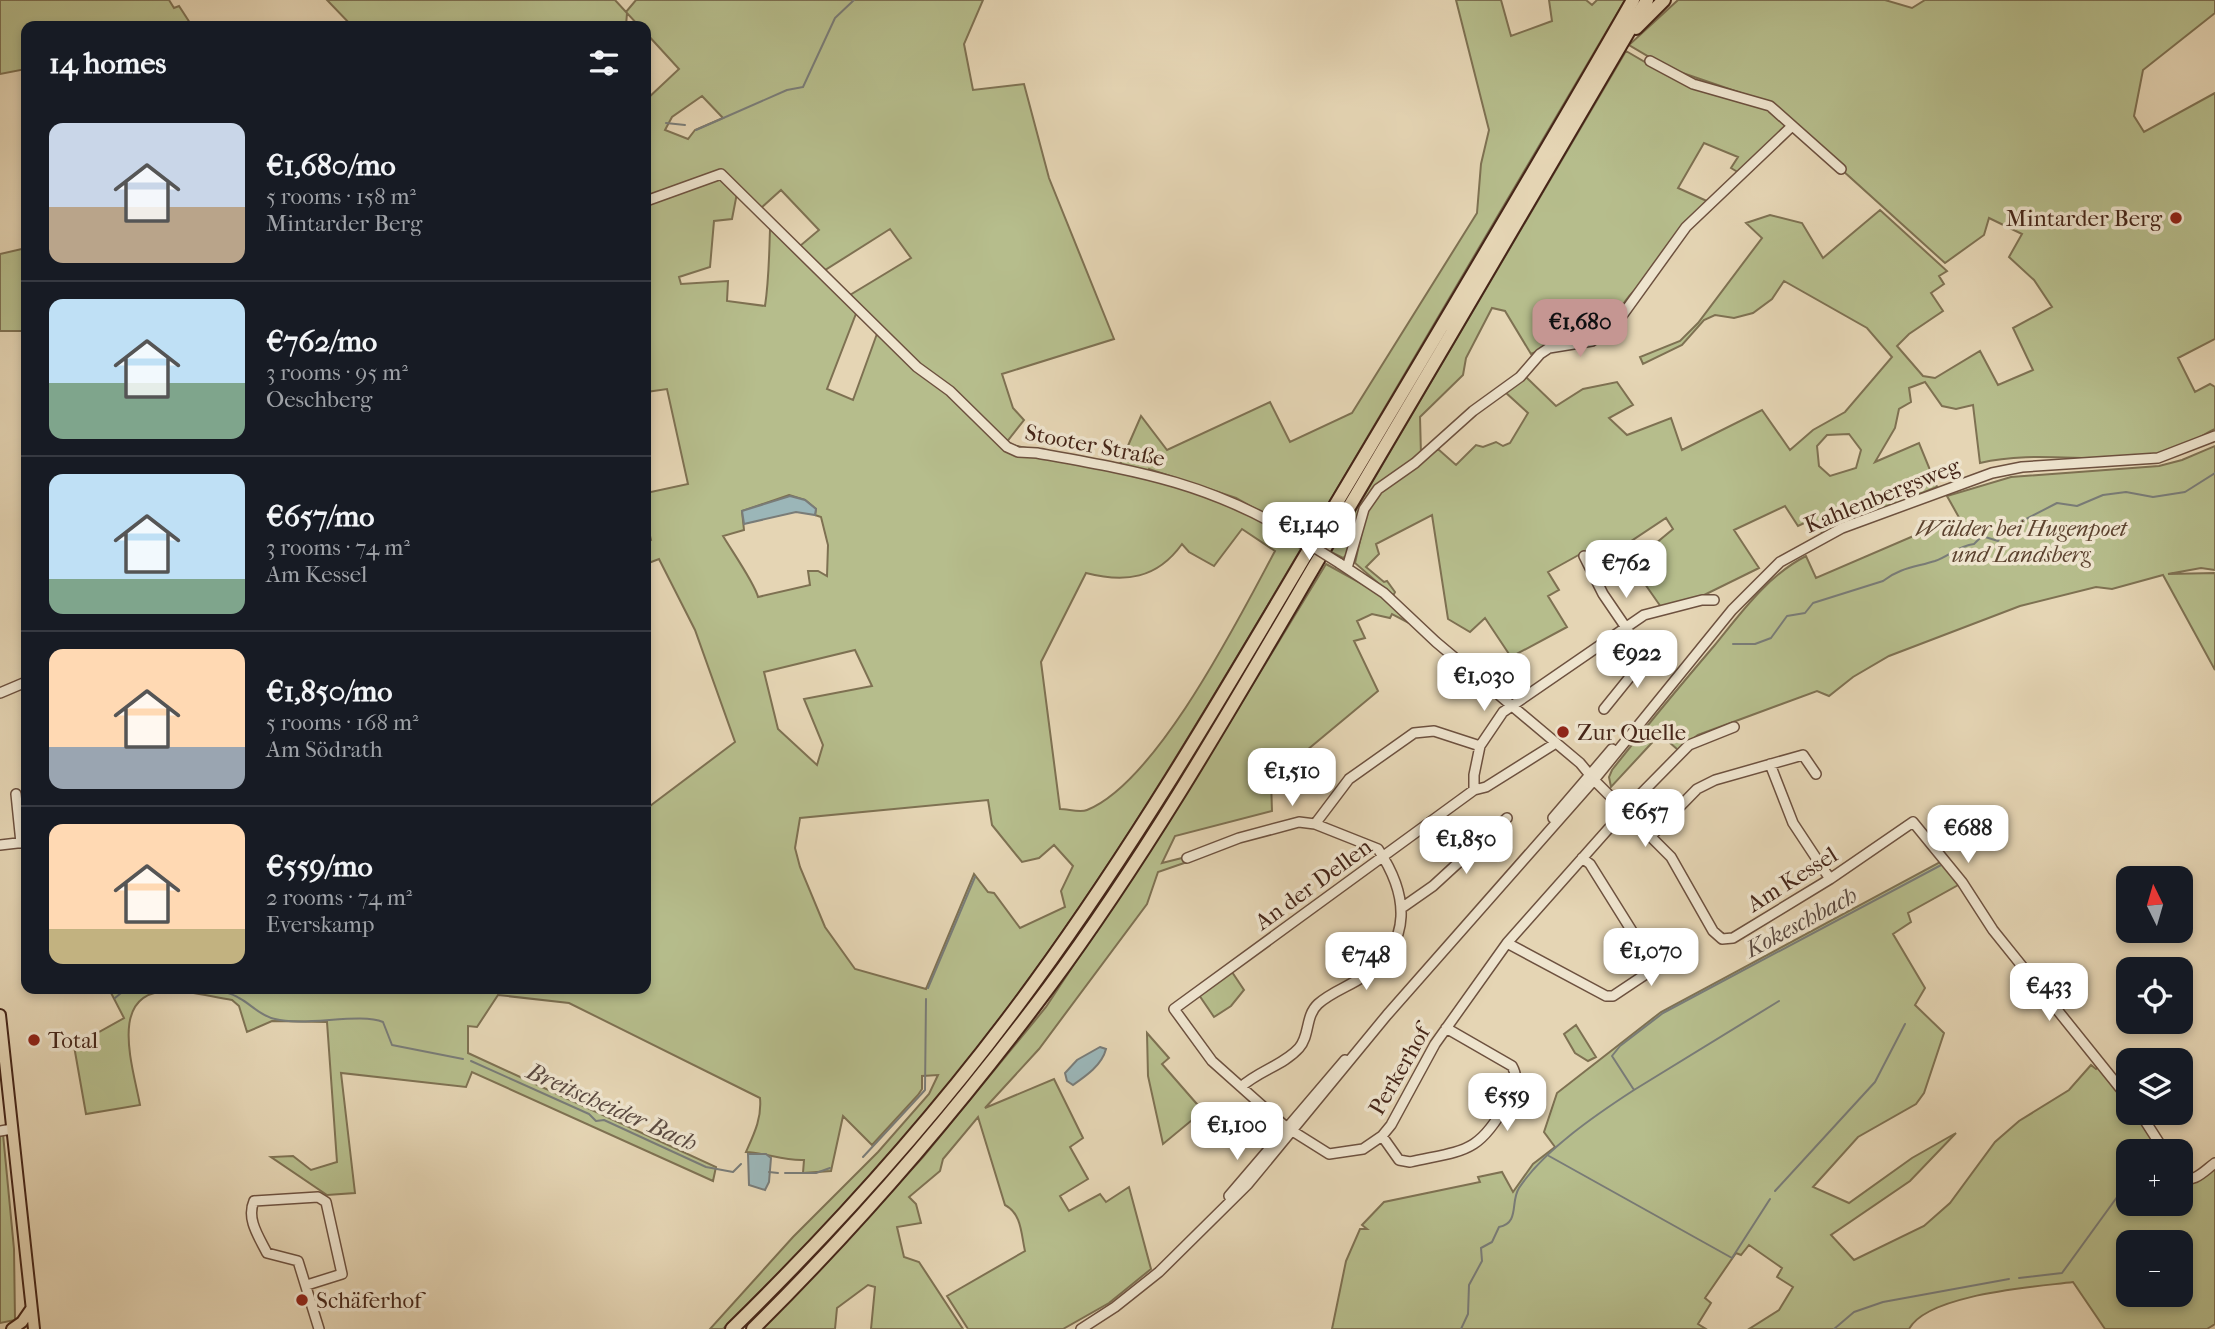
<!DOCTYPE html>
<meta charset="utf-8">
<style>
body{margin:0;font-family:"IM FELL French Canon",serif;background:#242831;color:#f1f3f6;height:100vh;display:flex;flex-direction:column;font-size:26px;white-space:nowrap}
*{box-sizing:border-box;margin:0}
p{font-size:23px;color:#9ea1a6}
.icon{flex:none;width:38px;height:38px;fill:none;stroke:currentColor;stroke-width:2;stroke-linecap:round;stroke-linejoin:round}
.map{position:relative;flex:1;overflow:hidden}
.side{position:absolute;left:21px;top:21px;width:630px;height:973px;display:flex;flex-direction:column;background:#171b24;border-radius:14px;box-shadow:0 4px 10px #0003}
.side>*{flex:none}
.needle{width:46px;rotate:355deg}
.controls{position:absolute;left:2116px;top:866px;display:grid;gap:14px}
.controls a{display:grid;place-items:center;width:77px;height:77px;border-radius:14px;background:#171b24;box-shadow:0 4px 10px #0003;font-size:35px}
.price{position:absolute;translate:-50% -60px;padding:0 16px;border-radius:14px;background:#fff;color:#222;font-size:23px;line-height:46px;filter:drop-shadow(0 2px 4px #0008)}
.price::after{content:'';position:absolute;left:50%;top:42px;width:21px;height:16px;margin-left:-10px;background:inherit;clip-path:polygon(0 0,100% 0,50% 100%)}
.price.active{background:#c59692;color:#111}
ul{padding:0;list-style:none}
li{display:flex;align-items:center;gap:21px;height:175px;padding:0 28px}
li+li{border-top:2px solid #363941}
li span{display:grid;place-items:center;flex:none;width:196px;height:140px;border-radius:14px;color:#555}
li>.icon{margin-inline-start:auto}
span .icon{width:84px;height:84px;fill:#fffc;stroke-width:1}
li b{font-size:30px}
h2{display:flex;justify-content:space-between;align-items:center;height:84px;padding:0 28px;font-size:30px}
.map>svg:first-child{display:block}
.green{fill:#b6bd8c;stroke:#7e7152;stroke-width:2;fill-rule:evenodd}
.water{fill:#9bb6b8;stroke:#797c78;stroke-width:2}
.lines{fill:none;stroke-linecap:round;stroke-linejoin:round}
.stream{stroke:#797c78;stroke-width:2}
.minor-casing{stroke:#6d513f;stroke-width:12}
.major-casing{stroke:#452518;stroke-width:14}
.highway-casing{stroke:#452518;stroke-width:16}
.minor{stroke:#eee4ce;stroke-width:9}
.major{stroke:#e5d5b4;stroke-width:10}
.highway{stroke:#e5d5b4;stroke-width:12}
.minor-bridge-casing{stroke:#6d513f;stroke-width:12;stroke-linecap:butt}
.minor-bridge{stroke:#eee4ce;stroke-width:9}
.poi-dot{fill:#8f2418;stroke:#eee4ce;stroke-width:2.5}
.labels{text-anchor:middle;stroke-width:7;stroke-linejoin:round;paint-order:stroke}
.poi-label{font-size:23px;fill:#452518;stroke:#eee4ce;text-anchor:start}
.street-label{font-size:23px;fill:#452518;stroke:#eee4ce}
.park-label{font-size:23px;font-style:italic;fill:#5c432f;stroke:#eee4ce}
.water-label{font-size:24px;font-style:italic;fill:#5a4940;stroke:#eee4ce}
</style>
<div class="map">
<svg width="2215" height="1329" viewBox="0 0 2215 1329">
<rect width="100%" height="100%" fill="#e5d5b4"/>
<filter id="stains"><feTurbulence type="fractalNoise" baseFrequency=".00286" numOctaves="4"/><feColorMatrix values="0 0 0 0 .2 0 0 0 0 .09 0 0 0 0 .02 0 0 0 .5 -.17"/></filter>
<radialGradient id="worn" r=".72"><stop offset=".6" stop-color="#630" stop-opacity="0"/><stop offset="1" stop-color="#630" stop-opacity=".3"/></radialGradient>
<path class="green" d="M0,0H169L174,8L179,6L192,26H26V69L0,74Z
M327,0H615L626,12L636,0H983L964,44L973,90L1024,84L1049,178L1114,339L1002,374L1013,408L1024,420L1006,443C1013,447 1104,461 1120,464L1141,416L1167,450L1270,402L1290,442L1352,413L1477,213L1481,164L1489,130L1456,0H1501L1511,36L1552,21L1549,0H1586L1592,5L1597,0H1625L1308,538L1236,498L1149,469L1146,475L1199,492L1283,531V535L1301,549C1194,730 1087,912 955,1076C884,1165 804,1249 723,1329H710L793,1237L878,1152L929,1094L938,1075L922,1076V1089L918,1095L872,1145L843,1116L831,1171L803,1173L804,1160C783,1161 767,1153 746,1152C754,1134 762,1118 760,1098L569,1003L498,995L477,1027L468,1026V1053L716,1167L713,1181L472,1072L466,1087L341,1073L355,1193L327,1195L271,1157L293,1156L311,1170L337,1162L327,1022L272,1021L247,1032L239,1006L232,1000C212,997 191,991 172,991C106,989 133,1066 140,1105L86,1114L74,1046L124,1018L109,989H481L483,992L485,989H646V809L735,742L695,630L659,559L646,564V543L651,540L646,519V493L688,484L667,389L646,392V100L679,69L646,33V26H639L627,13L626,26H352ZM702,96L723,118L695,130L688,139L665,130L672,117ZM781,190L819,230L800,246L777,224L770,230C769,256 769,280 765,306L727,301L728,281L681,284L679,277L710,267L714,221L732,219L737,193L761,208ZM890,229L911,258L850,295L878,331L853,400L827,389L857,311L819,274ZM789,495L805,500L816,509L815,515L821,517L828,545L827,576L818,571H808L810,585L758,597C755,584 732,551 723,536L744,530L742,511ZM1242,529L1275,551C1239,618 1157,782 1087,810C1080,813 1068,809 1060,809L1041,662L1086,573C1125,583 1157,579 1182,544L1189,552L1214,566ZM855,650L872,686L804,699L823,745L817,765L778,729L764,672ZM988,800L992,825L1022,862L1039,858L1054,845L1073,866L1061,891L1065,907L1020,928L994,893L988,892L974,874L926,989L855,969L825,927L800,867L795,848L800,818Z
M1678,0H1885L1912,8L1925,0H2215V13L2143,70L2134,116L2144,132L2215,93V339L2178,358L2195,392L2210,384L2215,387V429C2201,436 2186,446 2171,451C2109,468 2042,448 1980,463L1973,405L1956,409L1942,406L1925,382L1909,388L1911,402L1899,409L1895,428L1875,462L1919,443L1937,487L1822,533L1813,519L1798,526L1785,506L1734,530L1759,568L1692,601L1661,607L1631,564L1673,529L1666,518L1592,567L1584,552L1548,572L1559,590L1548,596L1567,627L1511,657L1485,618L1470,632L1448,619L1432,515L1376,544L1379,554L1366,567L1384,582L1387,581L1395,592L1393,596L1355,563L1367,509L1374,497L1438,449L1456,465L1476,445L1483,447L1496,442L1503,446L1510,443L1528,413L1504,391L1525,376L1556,406L1583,389L1617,382L1633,405L1609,418L1627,435L1671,418L1682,450L1762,410L1790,450L1813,430L1845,412L1892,357L1867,328L1784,281L1772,299L1753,313L1734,318L1715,315L1704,320L1682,345L1643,364L1640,357L1680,341L1698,323L1762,238L1746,223L1770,215L1802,223L1823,258L1880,210L1947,271L1939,276L1944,284L1931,293L1943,311L1909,334L1897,346L1923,376L1935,378L1980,351L1998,385L2033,370L2013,328L2052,307L2034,280L2009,257L2022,234L1989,218L1984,235L1945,263L1791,124L1741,174L1731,168L1738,157L1704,143L1678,188L1709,202C1684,233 1660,264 1632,293C1619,306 1615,324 1598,335C1581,345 1552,343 1531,354L1505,311L1492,308L1466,358L1463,375L1420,417L1421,455L1373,488L1364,502L1347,555L1343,558L1331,552L1626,51L1657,69L1773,104L1668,68L1629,45ZM1849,434L1861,450L1856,468L1830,476L1819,466L1817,446L1827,435Z
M26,248V331H0V254Z
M2215,446V570L2201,568L2168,574L2215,573V670L2163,575L2112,589L2096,587L2020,606L1889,656L1853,677L1829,696L1817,691L1698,735L1678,750L1660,734L1611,787L1609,777L1612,770C1645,728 1679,687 1714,646C1741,613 1767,576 1806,556L1816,578L1932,528L1961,521L1947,496L2011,477L2159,466L2182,460Z
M1326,564L1375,591L1411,624L1392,614L1390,618L1372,614L1357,621L1365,638L1354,641L1378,691L1271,780L1272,811L1175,836L1162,863L1186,857L1187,862L1158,872L1147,904L1039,1049L985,1108L1054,1079L1083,1138L1070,1147L1088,1179L1060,1196L1069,1211L1100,1194L1106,1202L1129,1187L1151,1269L1109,1303L1063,1329H968L947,1296L1025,1251C1021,1234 1022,1214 1005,1205L978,1117L943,1159L940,1171L909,1197L916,1204L921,1223L897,1227L904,1257L919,1262L963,1329H871L875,1287L868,1285L837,1308L835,1329H760L835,1253L923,1157L1046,1007L1188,791Z
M1942,861L1960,884L1908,913L1911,922L1893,934L1925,988L1915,1005L1944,1033L1924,1093L1916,1104L1858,1137L1813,1187L1849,1203L1912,1158L1956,1133L1910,1181L1831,1235L1854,1260L1924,1226L1950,1203L1995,1142L2019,1121L2069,1090L2091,1065L2096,1069L2098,1067L2128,1102V1113H2137L2163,1151L2128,1152V1204H2180L2181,1181L2215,1166V1324L2207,1329H2105L2073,1282C2035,1287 1928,1294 1909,1329H1749L1779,1310L1793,1287L1777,1277L1782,1268L1749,1245L1741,1255L1736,1253L1705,1298L1711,1303L1698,1324L1706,1329H1332L1346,1261L1360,1229H1367L1362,1225L1384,1202L1480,1182L1478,1177L1502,1172L1513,1192L1533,1164L1555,1147L1544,1132L1557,1093L1661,1012ZM2128,1242H2180V1295H2128Z
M1232,972L1244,990L1231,1006L1214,1017L1199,995Z
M1576,1025L1596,1057L1588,1061L1575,1053L1564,1034Z
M1147,1033L1169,1058L1162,1064L1203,1111L1163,1144L1148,1076Z
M3,1134L14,1249L15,1320L0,1323V1135Z"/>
<path class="water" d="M790,496L805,500L816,509L815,515L796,512L744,524L742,511Z
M1100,1047L1106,1049C1102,1065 1086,1076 1073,1085L1067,1081L1065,1073L1077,1060Z
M748,1154H766L771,1158L769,1182L765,1190L749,1185Z"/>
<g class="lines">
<path class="stream" d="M666,123L685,125
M696,130L787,90L803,87L835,18L854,0
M1733,644H1755L1771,638L1787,616L1805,613L1813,603L1883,581C1899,568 1916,567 1935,561C1949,556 1958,546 1974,544L1982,536L1998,541L2005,530L2057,503L2077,506L2103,495L2126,492L2153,497L2185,492L2215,473
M928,988L975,877
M214,989C222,992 232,993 239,998C251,1004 260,1016 275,1019C304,1027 361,1012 383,1022L392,1045L463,1059
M115,998L126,989
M471,1061L589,1114L596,1121L604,1120L706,1167L733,1172L741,1164
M1634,1090L1779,1001
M2150,1152L2154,1146
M1549,1156L1732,1258L1770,1199
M863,1157L925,1090L926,999
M769,1172L778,1173
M785,1173H816L830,1168
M1775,1191L1875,1082L1905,1024
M2019,1278L2062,1273L2128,1182
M1461,1329L1468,1314L1469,1285L1482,1261L1481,1248L1492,1242L1499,1227C1520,1223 1510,1202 1519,1188C1544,1150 1597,1114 1634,1090L1612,1056L1620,1046L1663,1013L1943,864
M1834,1329L1854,1312L1883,1302L2009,1279"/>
<g class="minor-casing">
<path id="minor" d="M1650,61L1693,84L1770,106L1841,169
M646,201L721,174L917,367L950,391L1007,447L1018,452L1037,453C1137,471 1207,482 1296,536
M1584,556L1603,594L1646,657L1604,709
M1339,563L1384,593L1436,642L1580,763L1594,780L1671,857L1713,931L1722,939L1733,938L1830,879L1913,822L1962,882L1993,930L2128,1098
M1347,568L1364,509L1378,489L1415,463L1473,411L1520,377L1540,354L1549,348L1592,341L1616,324L1686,227L1791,127
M0,693L26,682
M1556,743L1486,787L1474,790L1174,1009L1212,1061L1286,1127L1329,1154L1363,1149L1382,1136L1391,1125L1435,1044L1507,943L1626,809L1689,745L1734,727
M1770,764L1793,823L1830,879
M1474,790V775L1480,746L1503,712L1644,615L1702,600H1714
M16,794L21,843
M1553,818L1612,749
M1315,824L1349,779L1414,733L1434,731L1480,746
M1652,835L1697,789L1715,780L1803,755L1816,774
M0,845L26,842
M1187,858L1239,838L1299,822L1315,824L1378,849C1408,894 1414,942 1364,976C1350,986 1331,992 1318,1004C1305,1016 1310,1036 1299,1048C1284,1065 1258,1071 1241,1087
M1403,907L1433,886L1507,818
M1507,943L1606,996H1613L1649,972L1650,960L1590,864L1582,858
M2140,1113L2165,1152
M0,1131L12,1129
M1382,1136L1399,1160L1410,1162C1464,1150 1479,1154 1507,1102C1513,1089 1520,1080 1512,1066L1446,1028
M2180,1177C2194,1184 2204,1171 2215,1163
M1229,1196L1345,1060
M307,1285L342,1274L326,1202L318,1197L254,1201C246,1219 259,1237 267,1253L298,1261L319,1329
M1081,1329L1115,1307L1159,1272L1248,1184L1387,1015L1594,780L1732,610L1780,562L1842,528L1992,473L2022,467L2158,458L2215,436"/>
</g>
<g class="major-casing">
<path id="major" d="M0,1015L34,1329
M12,1329L22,1322L31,1309"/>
</g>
<g class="highway-casing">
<path id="highway" d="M1636,28L1664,0
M732,1329C842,1221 945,1106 1035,982C1145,831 1238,669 1333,509C1434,340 1535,171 1633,0
M753,1329C860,1223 958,1109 1049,987C1154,845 1242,689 1332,536C1438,358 1542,178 1647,0"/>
</g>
<use href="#minor" class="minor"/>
<use href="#major" class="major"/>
<use href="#highway" class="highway"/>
<g class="minor-bridge-casing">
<path id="minor-bridge" d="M1296,536L1339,563"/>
</g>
<use href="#minor-bridge" class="minor-bridge"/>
</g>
<g class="poi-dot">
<circle cx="2176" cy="218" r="7"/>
<circle cx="1563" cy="732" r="7"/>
<circle cx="34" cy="1040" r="7"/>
<circle cx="302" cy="1300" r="7"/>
</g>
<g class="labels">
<g class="poi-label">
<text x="2162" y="226" text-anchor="end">Mintarder Berg</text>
<text x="1577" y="740">Zur Quelle</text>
<text x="48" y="1048">Total</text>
<text x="316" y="1308">Schäferhof</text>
</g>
<g class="street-label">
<text transform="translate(1095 445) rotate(11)" y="8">Stooter Straße</text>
<text transform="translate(1882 495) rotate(-22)" y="8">Kahlenbergsweg</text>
<text transform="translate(1792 879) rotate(-32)" y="8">Am Kessel</text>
<text transform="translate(1313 884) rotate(-36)" y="8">An der Dellen</text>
<text transform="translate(1399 1070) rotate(-60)" y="8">Perkerhof</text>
</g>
<g class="park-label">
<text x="2021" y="536">Wälder bei Hugenpoet<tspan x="2021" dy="26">und Landsberg</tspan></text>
</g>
<g class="water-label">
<text transform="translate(1801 922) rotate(-28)" y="8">Kokeschbach</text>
<text transform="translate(612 1107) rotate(24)" y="8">Breitscheider Bach</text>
</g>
</g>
<rect width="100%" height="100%" filter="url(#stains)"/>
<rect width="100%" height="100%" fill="url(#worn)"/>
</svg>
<div class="controls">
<a><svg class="needle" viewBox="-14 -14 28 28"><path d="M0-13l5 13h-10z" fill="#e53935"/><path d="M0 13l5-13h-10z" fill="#9ea1a6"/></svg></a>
<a><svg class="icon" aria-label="locate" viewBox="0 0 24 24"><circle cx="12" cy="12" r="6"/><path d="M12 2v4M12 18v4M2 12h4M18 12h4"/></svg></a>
<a><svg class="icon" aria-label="layers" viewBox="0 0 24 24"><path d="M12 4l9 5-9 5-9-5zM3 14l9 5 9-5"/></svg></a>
<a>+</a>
<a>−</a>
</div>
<b class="price active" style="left:1580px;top:359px">€1,680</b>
<b class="price" style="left:1309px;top:562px">€1,140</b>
<b class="price" style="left:1626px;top:600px">€762</b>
<b class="price" style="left:1637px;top:690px">€922</b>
<b class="price" style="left:1484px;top:713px">€1,030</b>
<b class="price" style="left:1292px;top:808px">€1,510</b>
<b class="price" style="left:1645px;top:849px">€657</b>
<b class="price" style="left:1968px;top:865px">€688</b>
<b class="price" style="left:1466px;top:876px">€1,850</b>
<b class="price" style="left:1651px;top:988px">€1,070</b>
<b class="price" style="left:1366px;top:992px">€748</b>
<b class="price" style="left:2049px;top:1023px">€433</b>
<b class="price" style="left:1507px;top:1133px">€559</b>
<b class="price" style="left:1237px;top:1162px">€1,100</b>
<section class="side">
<h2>14 homes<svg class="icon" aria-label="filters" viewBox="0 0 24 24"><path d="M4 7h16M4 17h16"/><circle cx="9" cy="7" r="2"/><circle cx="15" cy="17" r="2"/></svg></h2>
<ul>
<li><span style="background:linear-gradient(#c9d6e8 60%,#b9a48a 0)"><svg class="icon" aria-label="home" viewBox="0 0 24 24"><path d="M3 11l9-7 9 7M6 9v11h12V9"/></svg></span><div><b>€1,680/mo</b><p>5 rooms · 158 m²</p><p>Mintarder Berg</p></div></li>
<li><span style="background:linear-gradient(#bfe0f5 60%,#7fa58c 0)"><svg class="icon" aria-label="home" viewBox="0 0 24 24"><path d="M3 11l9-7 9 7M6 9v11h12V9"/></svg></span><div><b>€762/mo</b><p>3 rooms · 95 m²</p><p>Oeschberg</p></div></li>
<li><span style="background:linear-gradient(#bfe0f5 75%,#7fa58c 0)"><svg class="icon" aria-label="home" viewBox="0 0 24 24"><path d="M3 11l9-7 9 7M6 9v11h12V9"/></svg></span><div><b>€657/mo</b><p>3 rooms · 74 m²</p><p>Am Kessel</p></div></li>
<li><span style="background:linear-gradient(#ffd9b3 70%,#9aa5b1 0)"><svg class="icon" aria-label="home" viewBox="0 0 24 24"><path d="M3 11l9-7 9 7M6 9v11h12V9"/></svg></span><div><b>€1,850/mo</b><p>5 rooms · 168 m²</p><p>Am Södrath</p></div></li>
<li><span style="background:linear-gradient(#ffd9b3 75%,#c2b280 0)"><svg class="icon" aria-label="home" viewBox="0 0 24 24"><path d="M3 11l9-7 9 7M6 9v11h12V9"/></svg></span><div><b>€559/mo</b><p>2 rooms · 74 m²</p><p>Everskamp</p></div></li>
</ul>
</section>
</div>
